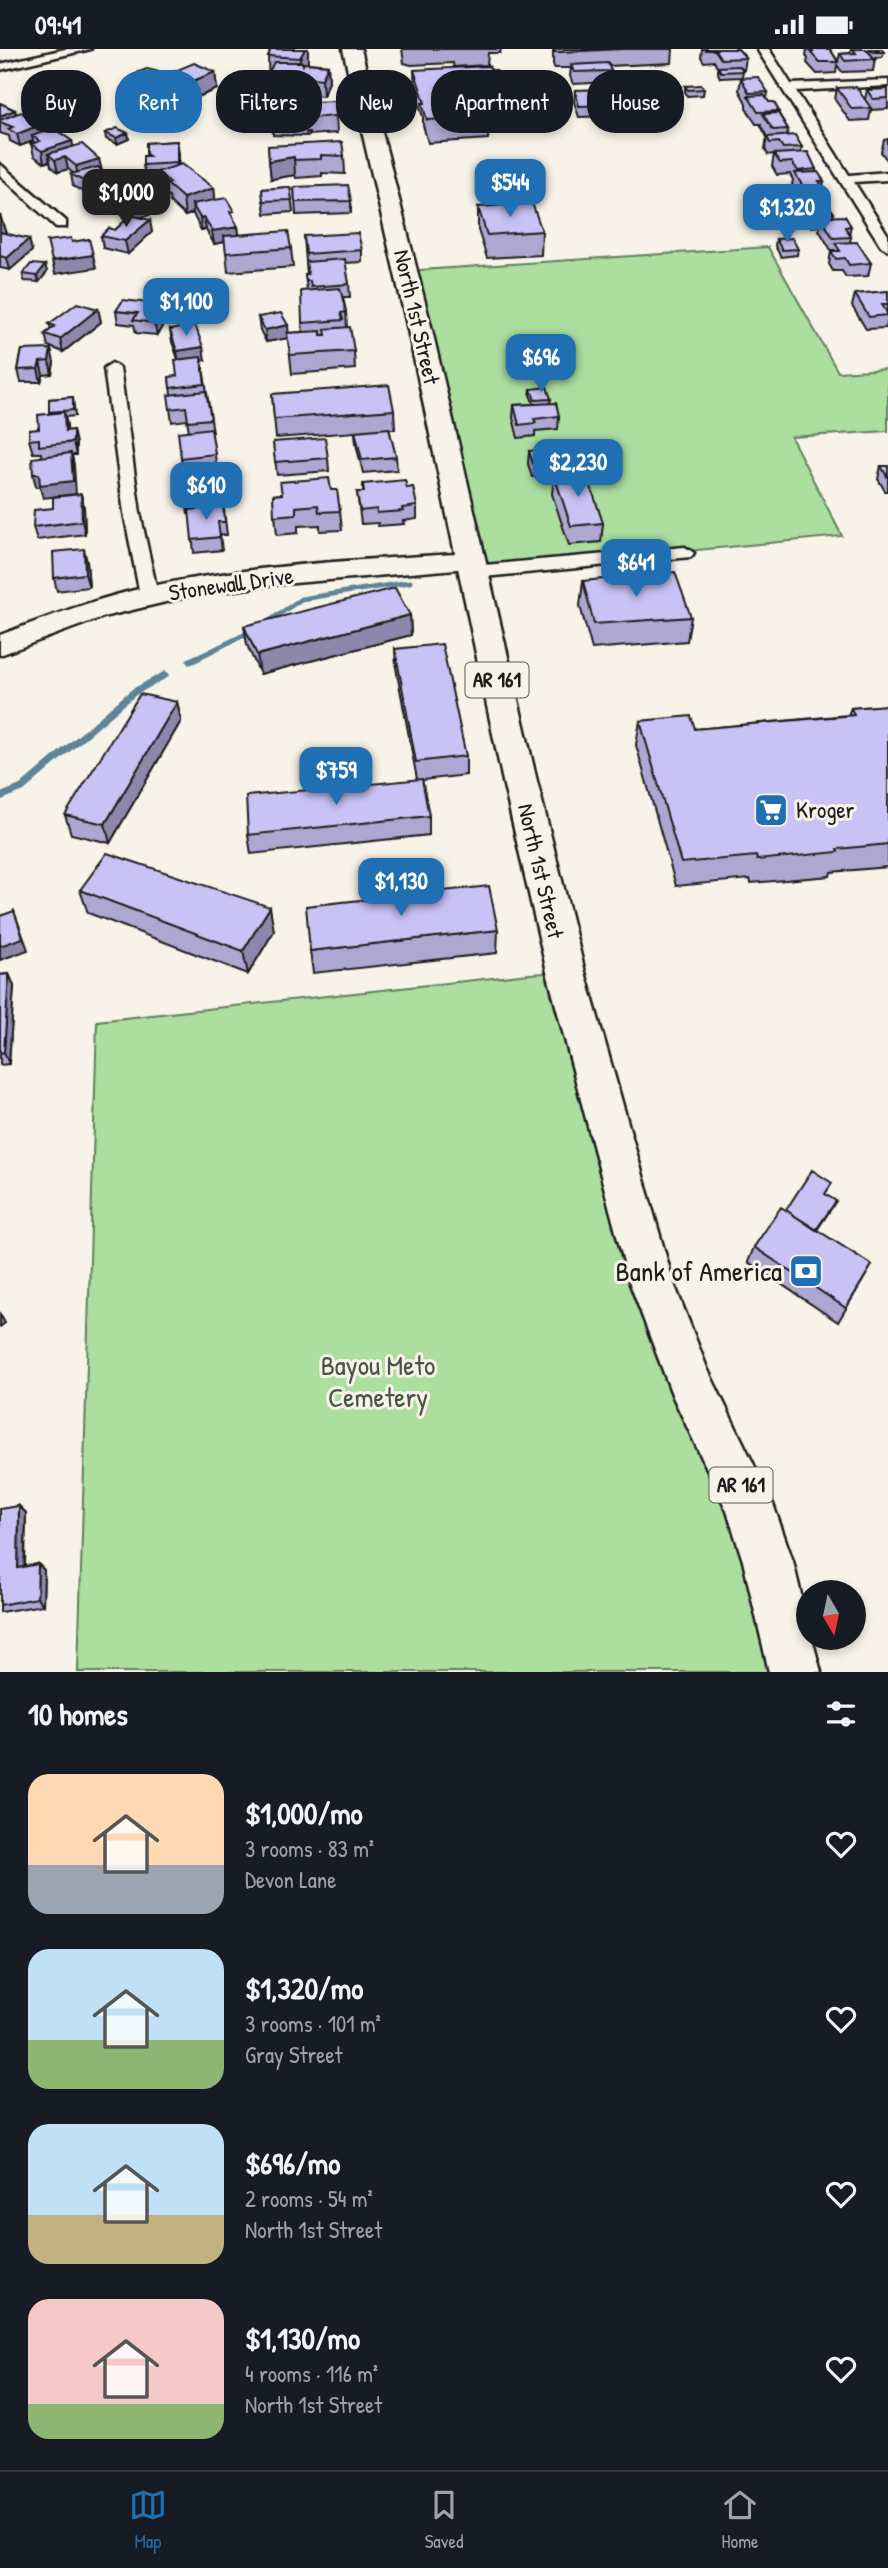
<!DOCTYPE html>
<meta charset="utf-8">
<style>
body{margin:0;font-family:"Patrick Hand",sans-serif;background:#242831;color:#f1f3f6;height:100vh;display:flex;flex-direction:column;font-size:26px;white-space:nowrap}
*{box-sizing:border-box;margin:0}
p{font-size:23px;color:#9ea1a6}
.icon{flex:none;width:38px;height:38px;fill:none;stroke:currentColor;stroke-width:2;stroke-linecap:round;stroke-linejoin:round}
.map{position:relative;height:1623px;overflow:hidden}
.drawer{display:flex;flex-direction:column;background:#171b24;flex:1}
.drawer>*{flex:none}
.top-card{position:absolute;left:21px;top:21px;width:847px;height:63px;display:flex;gap:14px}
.needle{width:46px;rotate:171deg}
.tools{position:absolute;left:796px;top:1531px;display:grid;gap:14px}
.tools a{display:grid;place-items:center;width:70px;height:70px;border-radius:50%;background:#171b24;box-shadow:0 4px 10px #0003;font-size:35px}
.price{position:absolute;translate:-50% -60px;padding:0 16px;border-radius:14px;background:#1f6fb2;color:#fff;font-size:23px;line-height:46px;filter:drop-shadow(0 2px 4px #0008)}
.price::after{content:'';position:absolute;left:50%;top:42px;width:21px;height:16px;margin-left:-10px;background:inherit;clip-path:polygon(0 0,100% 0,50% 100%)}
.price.current{background:#222;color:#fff}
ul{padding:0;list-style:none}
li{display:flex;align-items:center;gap:21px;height:175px;padding:0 28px}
li span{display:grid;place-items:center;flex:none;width:196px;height:140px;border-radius:21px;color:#555}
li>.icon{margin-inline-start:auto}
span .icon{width:84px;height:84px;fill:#fffc;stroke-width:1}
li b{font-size:30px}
h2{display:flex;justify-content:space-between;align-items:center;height:84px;padding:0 28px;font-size:30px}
.pill{padding:0 24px;border-radius:28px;background:#171b24;box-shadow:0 4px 10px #0003;font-size:24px;line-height:63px}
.pill.current{background:#1f6fb2;color:#fff}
.status{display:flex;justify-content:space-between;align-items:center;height:49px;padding:0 35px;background:#171b24;direction:ltr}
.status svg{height:19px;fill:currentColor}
.tabs{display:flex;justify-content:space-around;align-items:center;height:98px;border-top:2px solid #363941;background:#171b24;font-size:19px;color:#9ea1a6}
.tabs a{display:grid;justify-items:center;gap:4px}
.tabs .current{color:#1f6fb2}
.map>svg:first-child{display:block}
.green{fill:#abde9f;stroke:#647d5e;stroke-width:2}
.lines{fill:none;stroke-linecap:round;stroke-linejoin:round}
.stream-far1{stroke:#5d8498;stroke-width:5}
.stream{stroke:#5d8498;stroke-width:7}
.street-casing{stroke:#1c1c1c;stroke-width:5}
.secondary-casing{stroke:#1c1c1c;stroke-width:5}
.primary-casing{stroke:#1c1c1c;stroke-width:5}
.street{fill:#f7f3e8;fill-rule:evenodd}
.secondary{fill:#f7f3e8;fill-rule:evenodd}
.primary{fill:#f7f3e8;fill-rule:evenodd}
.wall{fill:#ada7d2;stroke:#1c1c1c;stroke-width:2}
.shaded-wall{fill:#8d88ab;stroke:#1c1c1c;stroke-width:2}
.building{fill:#c9c2f4;stroke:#1c1c1c;stroke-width:2}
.labels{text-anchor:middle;stroke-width:6;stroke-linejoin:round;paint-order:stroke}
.shield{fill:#f7f3e8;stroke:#5e5c59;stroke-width:2}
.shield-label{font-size:21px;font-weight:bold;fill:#1c1c1c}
.street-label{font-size:23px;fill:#1c1c1c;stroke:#f7f3e8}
.poi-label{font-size:23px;fill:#1c1c1c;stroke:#f7f3e8;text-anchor:start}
.near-poi-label{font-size:28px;fill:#1c1c1c;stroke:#f7f3e8;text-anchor:end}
.near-park-label{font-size:28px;fill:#475643;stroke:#f7f3e8}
</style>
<div class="status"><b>09:41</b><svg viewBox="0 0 49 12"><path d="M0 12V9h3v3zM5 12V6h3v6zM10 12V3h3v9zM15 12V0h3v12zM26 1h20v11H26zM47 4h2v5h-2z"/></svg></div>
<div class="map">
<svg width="888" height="1623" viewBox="0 0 888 1623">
<rect width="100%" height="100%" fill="#f7f3e8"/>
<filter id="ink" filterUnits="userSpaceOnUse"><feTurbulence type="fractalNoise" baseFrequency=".0143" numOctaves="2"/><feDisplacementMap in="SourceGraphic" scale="14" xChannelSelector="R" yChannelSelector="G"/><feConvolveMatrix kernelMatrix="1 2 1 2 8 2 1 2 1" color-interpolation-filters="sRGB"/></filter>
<g filter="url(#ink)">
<path class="green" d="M768,198L838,323L888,320V382L791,388L842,487L473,523L406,222Z
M566,923L795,1623H78L97,972L529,925Z"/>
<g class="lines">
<path class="stream-far1" d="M265,575L301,550L410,533
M195,610L252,582"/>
<path class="stream" d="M190,612L199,608
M0,748L22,739L134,643L165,626"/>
<g class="street-casing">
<path id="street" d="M65,0H91L0,21V15Z
M757,0H769L791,35L888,31V37L796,42L849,126L888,123V131L854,133L888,186V201L881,197Z
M0,115L66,172V178H56L0,126Z
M112,314L120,319L140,464L158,546L149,552L140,546L124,464L104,319Z
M685,498L694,504L691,508L473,529L464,523L473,517Z"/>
</g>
<g class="secondary-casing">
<path id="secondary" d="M471,504L480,506L484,512L480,518L271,536L191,547L103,568L0,606V586C50,567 100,548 152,537C257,515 364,511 471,504Z"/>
</g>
<g class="primary-casing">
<path id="primary" d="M343,0H361L432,281L536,728L585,923L673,1232L707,1319L773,1455L793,1512L808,1575V1589H812L821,1623H769L743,1512L727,1462L673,1348L629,1232L547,923L502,728L408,281Z"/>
</g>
<use href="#street" class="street"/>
<use href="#secondary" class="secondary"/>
<use href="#primary" class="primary"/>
</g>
<path class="wall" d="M269,0H308V14L328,16L329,33L323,47L269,42L268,7L270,4Z
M402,0H501L500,4H488L487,16L454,18L453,14L411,16L404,14Z
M553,0H673L672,14L609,17L611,22L610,33L573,35L570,27L571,19H554L553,15Z
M702,0H738L746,9L744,21H742L743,22L742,28L720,29L718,24V20L714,12L704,13L701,8Z
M807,0H830L838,12L840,5L850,4L851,0H866L868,3L869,0H882L884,3L882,8L874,9L875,10L873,22L842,23L837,16L836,24L817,25L807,14L808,10L806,6Z
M414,21H491L503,40L502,62H501L500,78L489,79L488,90L428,94L423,76V68L415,43Z
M139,23L168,25L215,23L217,40L171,59L156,55L155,51L141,45L138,28H140Z
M741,29L768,43L767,50L769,53L779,62V65L788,80L787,87L802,98L801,103L816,120V123L824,132L823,138L825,142L824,149L834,164L833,168L851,177L849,185L851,188L850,193L871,214L868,227L846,228L842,222H833L829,215L831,202H834V201H831L819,181L820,177L811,178L798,159L800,149L792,136L793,131L790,125L777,126L772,117L774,105L768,106L765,100L767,88L761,77V75H756L746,59V54L739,41Z
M685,37L704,40L703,46L687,47L685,42Z
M837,39L865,50L867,41L888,40V60L871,61L869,71L850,72L835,51Z
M575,41L614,56L613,67L579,68L574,53Z
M0,54L15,61L16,65L40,76L42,83L73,98L112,131L113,138L139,149L153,152L155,164L140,168L152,183L128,205L103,199L101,187L115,181L126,171L110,151L109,145L94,149L73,137L71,125L73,124L68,120L58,123L51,117L50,112L44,114L34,107L31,95L34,94L33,92L20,97L10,92L9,87L0,84Z
M271,55L336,67L337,84L309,86V83H306L307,87L273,86Z
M105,84H128L129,90L117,95L106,90Z
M888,90V111H887L881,103L884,91Z
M177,92L179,116L214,139L215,151L235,172L238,178L239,186L291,199L293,218L228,223L225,193L214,195L206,181H201L194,167L193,164L185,167L170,153L169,148L160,141L158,127L145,128L143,116L146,107V94Z
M268,97L344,107L345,125L322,124V127L296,129L295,126L271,130Z
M290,138L293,163L265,165L262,140Z
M294,138L351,152V164L296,166Z
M478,158L542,182L541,206L487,209L478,181Z
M0,166L6,185L29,190L32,202L10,221L0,219Z
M304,187L362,201V213L345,214L349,235L350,248H343L346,263L347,278L354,302L355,320L292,325L288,289L266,293L260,281L258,268L289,284L303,283L302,274L307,241L305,226H307Z
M776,190L798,200L797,206L781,208L775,197Z
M45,216L47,223L39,233L24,232L23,225Z
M888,242V270L886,279L866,280L852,257L855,245Z
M98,260L101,273L63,303L48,297L45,285L51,280L49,275Z
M116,262L168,268L157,286L136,284L134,276L118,274Z
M170,281L205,311L202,312L213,383H211L224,461L227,486H220L222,501L194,504L190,465H188L184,439L192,438L190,421L183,422L181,409L189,382L187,371L172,373L170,360L171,345L169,328L177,327L178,310L172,293Z
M22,301L54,313L52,325L43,326L41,333H21L18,321Z
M531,340L551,350L550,354L559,367L558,380L535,382V387L518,389L513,369L514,356L534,355L530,346Z
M272,345L394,361L395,380H389L396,408L397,421L363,424L356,395L355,383L276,389Z
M73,348L75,367L65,368L67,382L76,394V406H72L74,417L43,449L40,438H36L42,408L41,404H33L29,391L49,364V350Z
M273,393L328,409L329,422L277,426Z
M529,402L555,405L564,413L563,425L603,474L601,493L569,496L552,445L554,427L532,428L528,415Z
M881,417H888V442H885L878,430Z
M363,435L407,439L417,457V470L403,472L404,475L378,477V474L361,475L357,443H363Z
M331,441L340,462L342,481L320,482V476L298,477V484L277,486L273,446Z
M81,445L84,458L85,485L37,491L33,478L53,459Z
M87,513L89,538L57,542L54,529Z
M583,532L691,568L687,592L592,600L580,557Z
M410,566L411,586L260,625L247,596L244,577Z
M395,600L466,707V726L422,731L429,767V786L251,805L248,786L417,730L396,619Z
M177,653L181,672L110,794L71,785L65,766Z
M888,656V818L831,823L830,827L751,834L750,830L676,837L636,696L640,672L695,680L848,666L851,659Z
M80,841L274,882L248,925L88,864Z
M498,881L497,904L313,924L310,902Z
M9,925L14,937L9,1015L0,1016V926Z
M832,1134L825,1145L833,1157L817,1181L872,1216L838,1273L748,1213L754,1198L786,1161Z
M19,1457L26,1464L25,1517L38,1515L44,1521L43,1556L0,1563V1460Z"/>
<path class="shaded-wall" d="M304,0H308V14L301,26L300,9Z
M328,16L329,33L323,47L322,30Z
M215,23L217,40L171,59L169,42Z
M15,61L17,73H0V67Z
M40,76L43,88L32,87L33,92L20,97L17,85Z
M128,84L129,90L117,95L116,89Z
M72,92L75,104L48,105L50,112L44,114L42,102Z
M177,92L179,104V126L177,114Z
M65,108L68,120L58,123L55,111Z
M294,108L295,126L271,130L269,112Z
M99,110L102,122L78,129L76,117Z
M112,131L114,143L108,139L109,145L94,149L92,137Z
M214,139L216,157L192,155L193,164L185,167L183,149Z
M153,152L155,164L127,173L124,160Z
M0,166L6,185L0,187Z
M204,168L206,181H201L200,169Z
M150,171L152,183L128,205L125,192Z
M238,178L240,190L214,195L212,182Z
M29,190L32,202L10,221L7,209Z
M93,206L96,219L55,225L52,212Z
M45,216L47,223L39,233L37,227Z
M166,256L168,268L157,286L154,274Z
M98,260L101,273L63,303L60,290Z
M288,276L289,289L266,293L265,281Z
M203,298L205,311L179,315L177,302Z
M51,300L54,313L52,325L49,312Z
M40,313L43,326L41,333L38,320Z
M64,363L67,376L68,395L65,382Z
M73,381L76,394V406L73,393Z
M71,404L74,417L76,445L43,449L40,438H36L33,425Z
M81,445L84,458L85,485L82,472Z
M84,500L87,513L89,538L85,525Z
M410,566L411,586L260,625L257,606Z
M177,653L181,672L110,794L105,775Z
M270,858L274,882L248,925L243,902Z
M14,862L28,901L0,911V897Z
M9,925L14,937L9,1015L4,1003Z
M0,1265L5,1274L0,1278Z
M19,1457L26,1464L24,1525L18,1519Z
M38,1515L44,1521L43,1556L37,1549Z"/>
<path class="building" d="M271,0H305L300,9L268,7Z
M554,0H622L562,3H555Z
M705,0H738L746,9L721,10L715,1H705Z
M811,0H830L838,13H819L810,3H813Z
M853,0H866L875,10L845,12L840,5L856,4Z
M870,0H882L884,3H873Z
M274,13H302L303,16L304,14L328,16L322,30L268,25Z
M194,14L215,23L169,42L153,38L157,36L138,28L144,26L139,23L147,20L168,25Z
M608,14L611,22L574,23L571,16Z
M489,17L491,21H496L503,40H495L501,56L485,57L489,68L427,71L422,54H425L414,21Z
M740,17L743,22L721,23L718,18Z
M758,28L768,43L749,44L741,29Z
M701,36L704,40L688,41L685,37Z
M856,38L871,59L852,60L837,39Z
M609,40L614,56L579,57L575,41Z
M888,40V49L873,50L867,41Z
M764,46L769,53H774L779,62L758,63L748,47Z
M335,52L336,67L308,69V65H305V70L271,69V55Z
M0,54L15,61L0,67Z
M21,63L40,76L17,85L8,80L13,78L0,73V71Z
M778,64L788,80L773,81L763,65Z
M54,79L72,92L42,102L31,95L40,92L32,87Z
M117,79L128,84L116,89L105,84Z
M795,86L802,98L783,99L779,93L770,94L767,88Z
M177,92V114L143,116V107H149L146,105V94Z
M342,93L344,107L321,106V110L294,111V108L269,112L268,97Z
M82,95L99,110L76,117L65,108L55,111L48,105Z
M808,103L816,120L798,122L792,113L780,114L774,105Z
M182,115L214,139L183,149L167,135L170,134L157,123Z
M98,118L112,131L92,137L71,125Z
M818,123L824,132H819L825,142L806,143L795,124Z
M127,135L139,149L148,146L153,152L124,160L108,139Z
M348,136L351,152L295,153L294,138Z
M290,138L292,151L263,152L262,140Z
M820,145L834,164L813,166L800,147Z
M226,149L234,162L230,163L238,178L212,182L204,168L200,169L192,155Z
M532,154L542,182L487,186L478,158Z
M131,166L150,171L125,192L101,187L109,179L115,181Z
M845,167L851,177L845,178L851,188L833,189L821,168Z
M288,182L291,199L226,204L224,187Z
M0,183L29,190L7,209L0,207Z
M358,184L362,201L306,205L304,187Z
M71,189L72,193L89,190L93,206L52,212L47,192Z
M792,189L798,200L782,201L776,190Z
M857,193L871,214L849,216L845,209L836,210L831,202H840L835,194Z
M345,210L349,235L311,238L310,232H306L305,226L308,225L306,213Z
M31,215L45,216L37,227L23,225Z
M340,239L346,263L341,264L343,271L302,274L301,242Z
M888,242V255H882L888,266L869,268L855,245Z
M123,251L166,256L154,274L133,271L138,264L116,262Z
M77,254L98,260L60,290L45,285L55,277L49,275Z
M281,264L288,276L265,281L258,268Z
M195,276L203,298L177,302L170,281Z
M350,278L354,302L290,306L287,284L321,282V286H326L325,280Z
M51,300L49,312L40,313L38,320L18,321L22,301Z
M201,308L205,335L170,339L169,328L177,327L175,311Z
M389,336L394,361L274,370L272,345Z
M547,338L551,350L535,351L531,340Z
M206,342L211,370L188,372L186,358L170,360L168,346Z
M73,348V361L49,363V350Z
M556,354L559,367L534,370L536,374L519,376L514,356Z
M64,363L65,382L73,381V393L39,397V390L29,391V381L39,380L38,366Z
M211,379L215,405L181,409L178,383Z
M389,379L396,408L362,411L355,382Z
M325,389L328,409L275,413L273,393Z
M552,400L555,405H562L564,413L533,415L529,402Z
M71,404L73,432L40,436L39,425H33L32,409Z
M217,416L222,448L186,452L184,439L192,438L189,419Z
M881,417H888V429Z
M586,423L603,474L571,477L554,426Z
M329,429L331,441H337L340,462L319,463L318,456L296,458V465L274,467L273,446L282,445L280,433Z
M405,431L407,439L413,438L417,457L402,459L403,462L377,464V460L360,462L357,443H364L363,435Z
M81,445L82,472L33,478L34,461L53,459V448Z
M223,457L225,473H218L220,488L192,491L189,461Z
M84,500L85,525L54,529L53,503Z
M675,523L691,568L594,575L583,532Z
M395,539L410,566L257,606L244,577Z
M442,595L466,707L416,713L395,600Z
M140,645L177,653L105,775L65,766Z
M888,656V795L837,800L838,803L757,811L756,807L681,814L640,672L691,667L695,680L854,666L851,659Z
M422,730L429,767L248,786L246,747Z
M107,804L270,858L243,902L80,841Z
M489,837L498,881L310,902L306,857Z
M14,862L23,889L0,897V867Z
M9,925L4,1003L0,1004V926Z
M812,1121L832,1134L825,1145L836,1152L816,1181L786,1161Z
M781,1158L872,1216L846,1259L754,1198Z
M19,1457L18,1519L38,1515L37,1549L0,1556V1460Z"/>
</g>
<defs>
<g id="supermarket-square" transform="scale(1.75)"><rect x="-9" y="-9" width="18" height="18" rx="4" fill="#1f6fb2" stroke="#f7f3e8"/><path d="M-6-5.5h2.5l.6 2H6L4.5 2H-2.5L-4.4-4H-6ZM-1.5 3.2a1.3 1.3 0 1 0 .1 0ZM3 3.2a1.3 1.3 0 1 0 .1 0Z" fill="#fff"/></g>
<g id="bank-square" transform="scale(1.75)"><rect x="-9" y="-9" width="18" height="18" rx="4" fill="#1f6fb2" stroke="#f7f3e8"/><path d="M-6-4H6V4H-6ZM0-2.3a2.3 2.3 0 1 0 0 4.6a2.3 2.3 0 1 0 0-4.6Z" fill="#fff"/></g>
</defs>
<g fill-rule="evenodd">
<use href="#supermarket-square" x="771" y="761"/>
<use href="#bank-square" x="806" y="1222"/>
</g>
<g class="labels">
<g class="shield">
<rect x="465.5" y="613.5" width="63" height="35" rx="5"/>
<rect x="709.5" y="1418.5" width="63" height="35" rx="5"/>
</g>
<g class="shield-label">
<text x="497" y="638">AR 161</text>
<text x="741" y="1443">AR 161</text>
</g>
<g class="street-label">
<text transform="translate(417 268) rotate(77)" y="8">North 1st Street</text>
<text transform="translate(231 535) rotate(-8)" y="8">Stonewall Drive</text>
<text transform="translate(541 822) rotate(77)" y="8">North 1st Street</text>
</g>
<g class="poi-label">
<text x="796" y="769">Kroger</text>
</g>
<g class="near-poi-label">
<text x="782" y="1232">Bank of America</text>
</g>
<g class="near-park-label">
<text x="378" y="1326">Bayou Meto<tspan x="378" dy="32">Cemetery</tspan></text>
</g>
</g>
</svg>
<div class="tools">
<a><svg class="needle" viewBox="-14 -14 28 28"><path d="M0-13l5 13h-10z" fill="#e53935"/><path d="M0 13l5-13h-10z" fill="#9ea1a6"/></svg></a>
</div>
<b class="price" style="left:510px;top:170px">$544</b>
<b class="price current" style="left:126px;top:180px">$1,000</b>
<b class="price" style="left:787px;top:195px">$1,320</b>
<b class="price" style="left:186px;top:289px">$1,100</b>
<b class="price" style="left:541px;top:345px">$696</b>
<b class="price" style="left:578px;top:450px">$2,230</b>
<b class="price" style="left:206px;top:473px">$610</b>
<b class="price" style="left:636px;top:550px">$641</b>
<b class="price" style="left:336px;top:758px">$759</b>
<b class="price" style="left:401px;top:869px">$1,130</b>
<div class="top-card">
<a class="pill">Buy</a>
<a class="pill current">Rent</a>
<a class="pill">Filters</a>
<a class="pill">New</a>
<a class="pill">Apartment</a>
<a class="pill">House</a>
</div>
</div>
<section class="drawer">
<h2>10 homes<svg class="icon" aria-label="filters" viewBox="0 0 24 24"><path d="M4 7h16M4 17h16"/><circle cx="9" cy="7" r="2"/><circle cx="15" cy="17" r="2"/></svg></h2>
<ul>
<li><span style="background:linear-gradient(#ffd9b3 65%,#9aa5b1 0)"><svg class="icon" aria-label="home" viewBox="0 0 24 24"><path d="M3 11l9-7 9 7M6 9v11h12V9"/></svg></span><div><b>$1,000/mo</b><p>3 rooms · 83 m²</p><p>Devon Lane</p></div><svg class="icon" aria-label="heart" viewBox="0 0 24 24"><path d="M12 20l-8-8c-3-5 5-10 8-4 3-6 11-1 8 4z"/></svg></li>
<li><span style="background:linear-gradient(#bfe0f5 65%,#8fb573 0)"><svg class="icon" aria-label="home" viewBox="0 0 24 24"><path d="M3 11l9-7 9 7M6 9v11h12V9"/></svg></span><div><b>$1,320/mo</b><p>3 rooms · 101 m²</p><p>Gray Street</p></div><svg class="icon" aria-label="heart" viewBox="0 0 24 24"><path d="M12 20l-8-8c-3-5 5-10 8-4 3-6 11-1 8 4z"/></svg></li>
<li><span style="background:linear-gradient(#bfe0f5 65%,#c2b280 0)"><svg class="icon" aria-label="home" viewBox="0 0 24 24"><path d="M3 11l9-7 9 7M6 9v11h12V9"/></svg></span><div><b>$696/mo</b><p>2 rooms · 54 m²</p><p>North 1st Street</p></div><svg class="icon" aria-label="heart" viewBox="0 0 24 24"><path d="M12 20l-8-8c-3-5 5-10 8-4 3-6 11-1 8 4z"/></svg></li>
<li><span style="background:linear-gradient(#f6c9c9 75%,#8fb573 0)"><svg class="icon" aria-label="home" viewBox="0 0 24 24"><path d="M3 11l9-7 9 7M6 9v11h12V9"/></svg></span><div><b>$1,130/mo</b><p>4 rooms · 116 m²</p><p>North 1st Street</p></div><svg class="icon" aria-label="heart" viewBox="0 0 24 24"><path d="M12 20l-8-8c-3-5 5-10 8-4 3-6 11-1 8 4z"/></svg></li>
</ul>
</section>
<nav class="tabs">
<a class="current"><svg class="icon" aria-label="map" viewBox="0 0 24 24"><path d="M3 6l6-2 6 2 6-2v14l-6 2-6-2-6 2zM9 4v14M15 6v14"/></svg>Map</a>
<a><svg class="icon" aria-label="saved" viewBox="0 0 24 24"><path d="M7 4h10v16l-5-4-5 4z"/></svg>Saved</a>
<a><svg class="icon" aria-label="home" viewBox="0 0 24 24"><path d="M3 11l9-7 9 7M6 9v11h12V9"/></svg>Home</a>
</nav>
